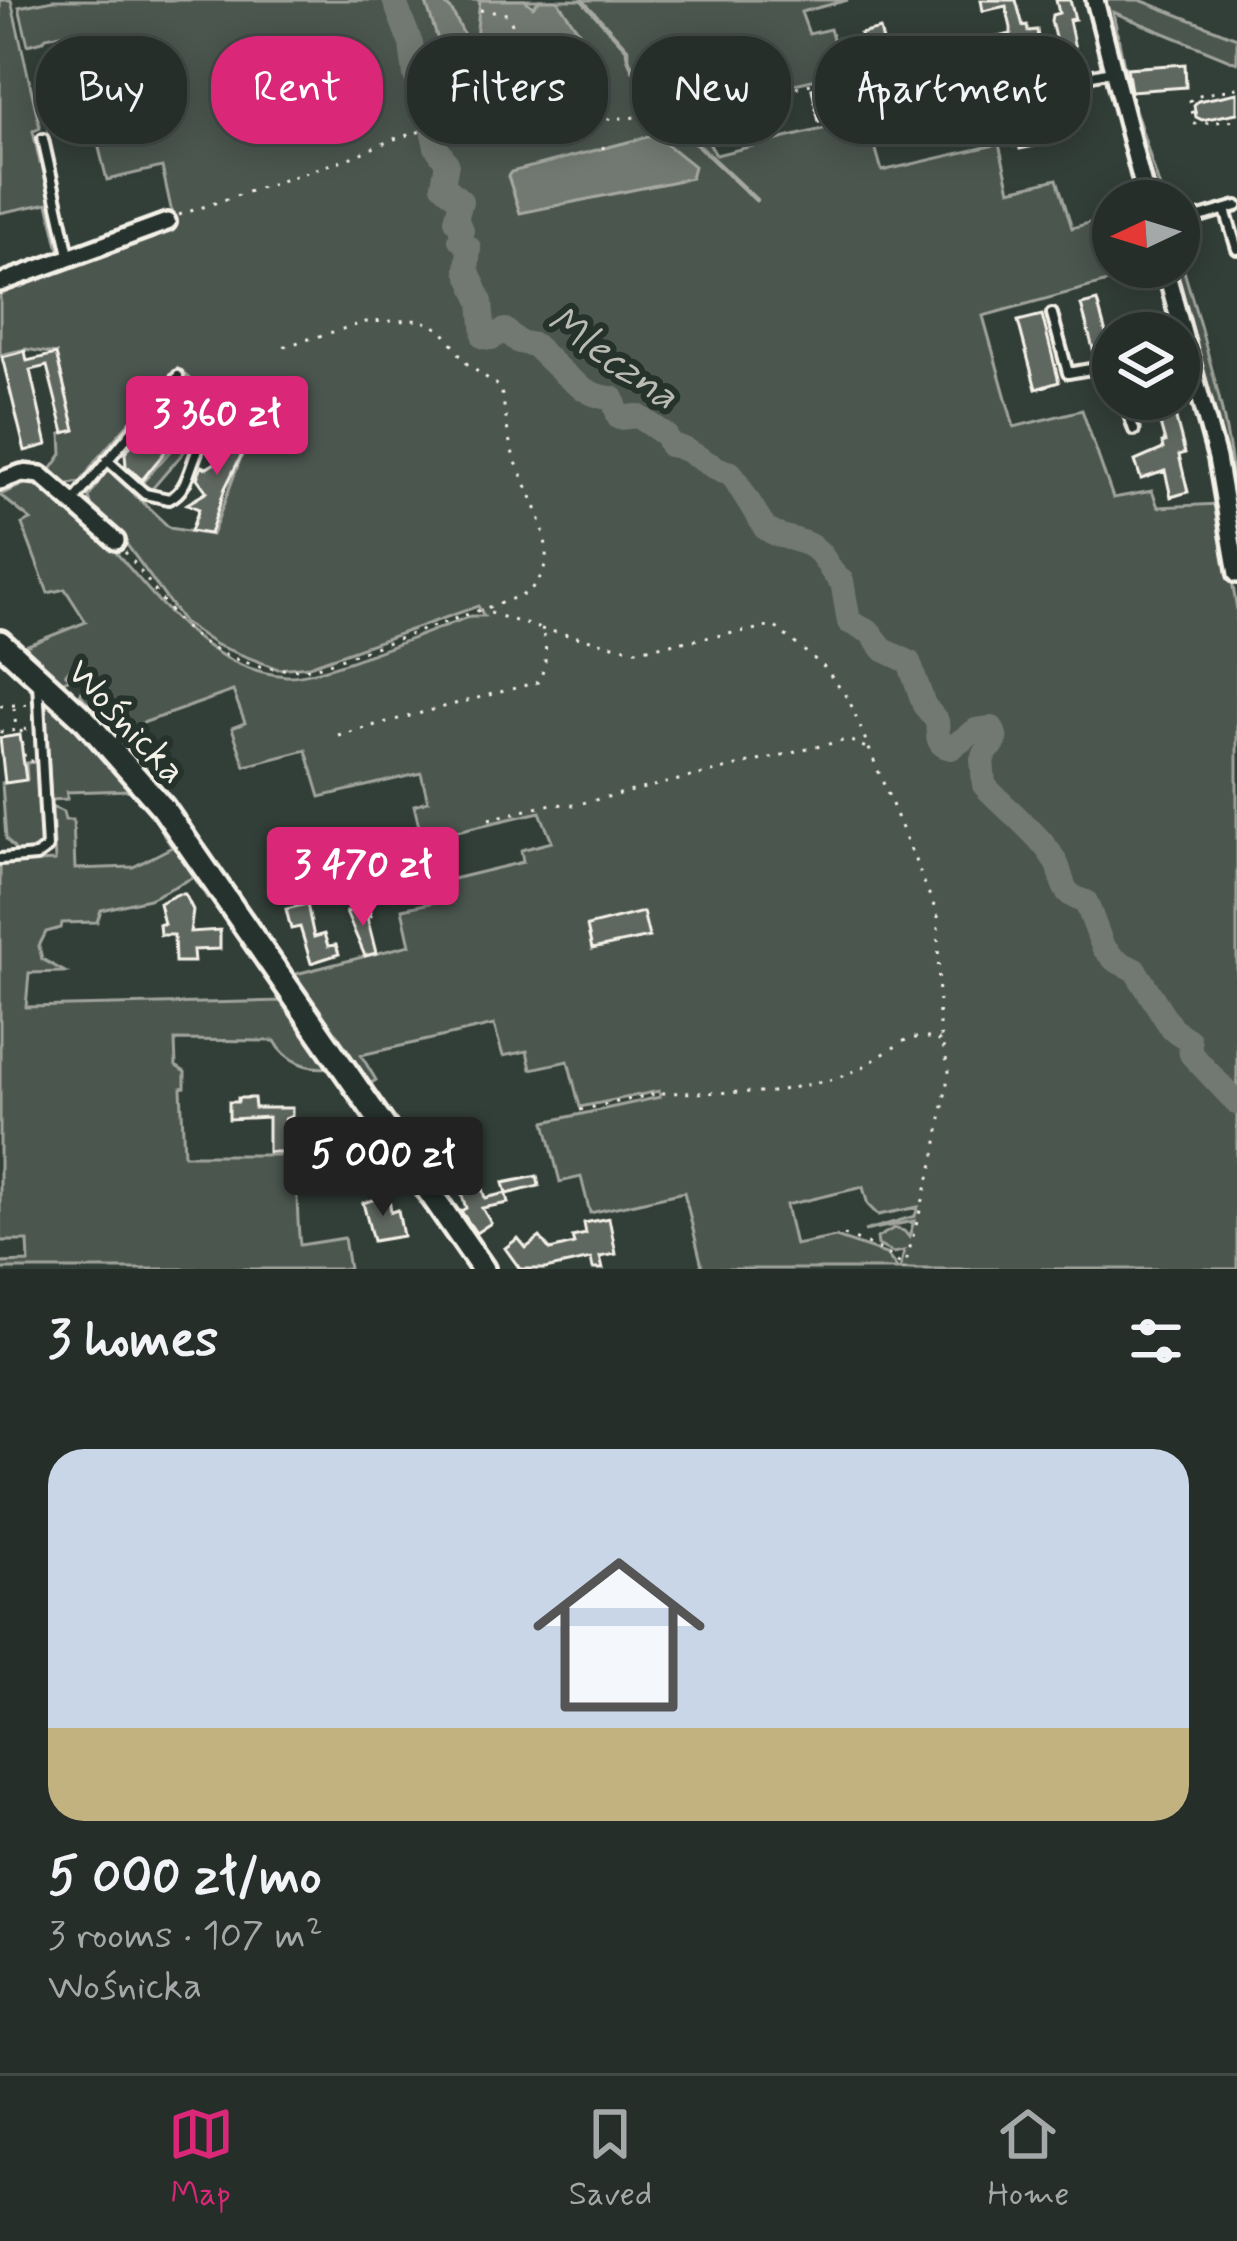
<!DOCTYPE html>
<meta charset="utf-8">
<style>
body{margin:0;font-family:Mynerve,sans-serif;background:#323a36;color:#f1f3f6;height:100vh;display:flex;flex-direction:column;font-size:45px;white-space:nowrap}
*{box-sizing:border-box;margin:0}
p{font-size:39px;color:#a4a8a8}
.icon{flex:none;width:66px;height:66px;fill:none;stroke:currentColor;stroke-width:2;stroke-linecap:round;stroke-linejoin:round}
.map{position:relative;height:1269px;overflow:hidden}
.panel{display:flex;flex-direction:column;background:#262e2a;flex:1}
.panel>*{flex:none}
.banner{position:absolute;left:36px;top:36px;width:1167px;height:108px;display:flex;gap:24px}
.needle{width:78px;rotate:266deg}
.tools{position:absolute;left:1092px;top:180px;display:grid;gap:24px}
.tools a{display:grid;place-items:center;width:108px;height:108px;border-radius:50%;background:#262e2a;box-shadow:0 6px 30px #0003,0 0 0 3px #424a47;font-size:60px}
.price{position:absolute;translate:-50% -102px;padding:0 27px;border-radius:12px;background:#db2777;color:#fff;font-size:39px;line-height:78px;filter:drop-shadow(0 3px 6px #0008)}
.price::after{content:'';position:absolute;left:50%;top:72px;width:36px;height:27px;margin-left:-18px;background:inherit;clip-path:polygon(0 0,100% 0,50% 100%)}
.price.on{background:#222;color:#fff}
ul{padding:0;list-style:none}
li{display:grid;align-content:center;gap:24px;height:636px;padding:0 48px}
li span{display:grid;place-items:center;height:372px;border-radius:36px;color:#555}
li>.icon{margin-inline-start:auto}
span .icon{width:216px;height:216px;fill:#fffc;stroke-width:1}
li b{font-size:51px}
h2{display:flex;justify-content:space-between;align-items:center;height:144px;padding:0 48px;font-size:51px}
.pill{padding:0 42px;border-radius:48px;background:#262e2a;box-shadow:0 6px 30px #0003,0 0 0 3px #424a47;font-size:42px;line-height:108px}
.pill.on{background:#db2777;color:#fff}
.dock{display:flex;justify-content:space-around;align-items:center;height:168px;border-top:3px solid #424a47;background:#262e2a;font-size:33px;color:#a4a8a8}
.dock a{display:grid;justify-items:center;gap:6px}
.dock .on{color:#db2777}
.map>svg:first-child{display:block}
.green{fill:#4c564f;stroke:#a0a49c;stroke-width:3}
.water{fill:#727972;stroke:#a6a9a1;stroke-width:3}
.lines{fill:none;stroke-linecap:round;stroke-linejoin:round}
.stream{stroke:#a6a9a1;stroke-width:4.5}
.river{stroke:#727972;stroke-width:24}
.building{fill:#5f6861;stroke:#f4f1e8;stroke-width:3}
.lane-casing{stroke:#f4f1e8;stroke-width:16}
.street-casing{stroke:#f4f1e8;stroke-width:24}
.secondary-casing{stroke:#f4f1e8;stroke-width:30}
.path{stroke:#f4f1e8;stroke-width:3;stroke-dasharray:3 9;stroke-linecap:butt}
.lane{stroke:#26332d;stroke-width:8}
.street{stroke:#26332d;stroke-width:15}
.secondary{stroke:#26332d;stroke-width:21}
.labels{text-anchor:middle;stroke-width:12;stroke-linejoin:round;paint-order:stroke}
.street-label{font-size:39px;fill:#f4f1e8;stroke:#26332d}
.water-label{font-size:42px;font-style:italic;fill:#babbb3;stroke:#26332d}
</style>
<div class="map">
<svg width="1237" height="1269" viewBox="0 0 1237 1269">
<rect width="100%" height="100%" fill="#323e38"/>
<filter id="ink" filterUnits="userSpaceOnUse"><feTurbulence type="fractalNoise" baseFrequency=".00833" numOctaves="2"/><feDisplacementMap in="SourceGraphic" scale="24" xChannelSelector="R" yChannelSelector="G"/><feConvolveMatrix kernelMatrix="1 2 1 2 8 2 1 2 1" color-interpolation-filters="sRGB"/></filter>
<g filter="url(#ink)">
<path class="green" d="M0,0H11L40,128L33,131L40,163L46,162L64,246L59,250L48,203L0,213Z
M53,0H848L801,12L809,34L830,29L833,39L840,38L848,72L688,108L716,155L867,118L882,171L999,144L1010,190L1057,179L1072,228L1113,216V267L1155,269L983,316L1014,427L1082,410L1113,498L1152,491L1158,507L1219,504L1237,610V1269H900L904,1251L893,1253L878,1245L877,1238L894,1228L904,1231L909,1237L914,1221L864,1231L915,1216L918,1207L878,1215L868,1205L863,1187L786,1205L795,1245L836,1237L886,1254L898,1269H692L702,1266L684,1192L590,1213L581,1177L560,1182L545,1122L660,1097L659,1091L580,1107L568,1061L531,1069L527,1051L503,1056L494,1025L361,1055L376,1080L368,1085L292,975L410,945L402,909L435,902L432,884L523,862L521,850L552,842L540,812L422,839L414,805L428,801L421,773L320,797L306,750L245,766L232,728L245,723L233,691L120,731L128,741L124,745L80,694L83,690L92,697L103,684L77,661L66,674L70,678L61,682L11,639L23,647L86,622L65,589L48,593L22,524L31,520L0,495L36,479C57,497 80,514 99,534C153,590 199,669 286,676C321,678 432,630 471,616H484L478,606L309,666L278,669L216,645L184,623L122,538L93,511L89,497L107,469L170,528L212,535L250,433L213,418L152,489L141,484L215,401L177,368L97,459L81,482L64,485L48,474L62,454L61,434L75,430L56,354L26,349L0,355V289L172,213L162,167L107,180L92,120L48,130L46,120L54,113L89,104L71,32L46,37L43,41L28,45L19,7Z
M1102,0H1140L1237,38V63L1113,12L1129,90L1164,201H1154Z
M1179,254C1206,346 1237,440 1237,537L1172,267H1179Z
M44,696L73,721L143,799L140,802L131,790L67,792V799L51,800Z
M37,762L42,841L38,849L17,852L6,839L2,783L27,779L26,763Z
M52,807L63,812L65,820H73L75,869L133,867L172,847L164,835L169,832L214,896L208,899L194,877L149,899L101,910L97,922L62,923L61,928L46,932L39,946L42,959L65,972L29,973L26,1007L286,1001L331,1067C309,1070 286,1062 275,1041L175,1040L176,1066L185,1072V1087L181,1088L184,1155H292C299,1186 296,1214 300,1245L344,1238L349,1269H0V1263L29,1262L28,1241H0V864L55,861Z"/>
<path class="water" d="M425,0H441L452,11L467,41L476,39L480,0H525L533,7L540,0H557L605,69L583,83L543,46L521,56L535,88L456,96Z
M655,135L694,166L691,178L520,213L508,176L511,172Z"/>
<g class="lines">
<path class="stream" d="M582,0L627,49C626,66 646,86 653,103L756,200"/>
<path class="river" d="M394,0L411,44L415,76L423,89L436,147L447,163L443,185L461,201L456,220L462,230L460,239L469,248L467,269L481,302L484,337L492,338L505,330L519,342L534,345C555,365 584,399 613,398L619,418L638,416L666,435L670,445C693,448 705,467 731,473L765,528C780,540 802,537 818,551C828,561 830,574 842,581L849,622L870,632L884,650L909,662L924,705L937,721C939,733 934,745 951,748L976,730L992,728C1002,747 989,743 982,759L984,785C1004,808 1047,839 1058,867C1065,887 1062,894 1086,902L1103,947L1115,960L1135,970L1172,1029L1189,1040L1191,1054L1237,1103"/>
</g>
<path class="building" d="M981,0H1016L1023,26L1027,25L1028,31L1037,30L1038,38L991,48L989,39L1011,34V28L1006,6L983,11Z
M1056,0H1070L1075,19L1069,20L1078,63L1051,69L1047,53L1058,50L1051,21L1052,15L1059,13Z
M880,29L885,50L891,49L893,59L855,67L853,57L865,55L860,34Z
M980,49L983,61L973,64L977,81L958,85L948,57Z
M70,57L79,98L59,103L51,62Z
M1185,64L1186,87L1131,91L1127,68Z
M842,83L848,110L837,112L838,118L819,122L812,89Z
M1237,93V113L1202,120L1196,117L1194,105L1198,101Z
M1036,113L1037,118L1054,114L1057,127L1040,131L1043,144L1020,149L1019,145L1014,146L1007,120Z
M1097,301L1111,352L1095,356L1081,305Z
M1042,315L1059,382L1036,389L1018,321Z
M25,351L27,361L56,354L75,430L64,433L47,366L30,370L47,445L25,451L2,357Z
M178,389L184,395L194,389L207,400L142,480L126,466L125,453L132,444L151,445L147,426L155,416L175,417L171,398Z
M1172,404L1185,453L1179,455L1188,492L1171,497L1165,471L1141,479L1135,461L1163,449L1162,443L1165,442L1156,409Z
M229,428L246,434L241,456L225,488L210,534L191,531L199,509L187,504L207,492L197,478L202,466L207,468L218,461L216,448L210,445L215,433Z
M20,735L26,780L5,783L0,738Z
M178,894H185L193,910L190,932L220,930V949L193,950L194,962H175L174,935H160L159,924H164L159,903Z
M307,904L314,937L324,934L328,946L336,945L339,954L311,963L300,927L291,929L286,909Z
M368,907L371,916L367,917L376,953L365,956L346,912Z
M643,912L649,937L592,949L587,926Z
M238,1098H254L255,1108H292V1116L285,1119V1152H268V1117L229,1119V1102H238Z
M477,1173L485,1198L506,1193L503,1183L537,1176L539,1186L506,1194L508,1203L482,1208L491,1223L476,1233L461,1211L466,1208L457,1180Z
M384,1196L389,1197L391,1212L398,1210L403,1236L373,1241L363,1203Z
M609,1218L616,1254L600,1257L603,1269H593L591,1259L545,1269H520L505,1248L518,1238L526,1248L540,1237L550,1250L574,1244L572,1237L586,1234L584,1223Z"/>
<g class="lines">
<g class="lane-casing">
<path id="lane" d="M913,114L1111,71
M43,139L69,255
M1225,210L1237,249
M1179,223L1237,206
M1052,314L1068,373L1113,365
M1124,399L1134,430
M107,460L145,494L169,499C192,489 190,454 206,436
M73,502L178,376
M0,859L36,856L47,848L38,683"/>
</g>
<g class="street-casing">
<path id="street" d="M1095,0L1147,201
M1165,267L1217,458L1237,574
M0,283L167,222
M0,481L22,473L41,475L116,541"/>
</g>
<g class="secondary-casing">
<path id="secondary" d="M0,642L86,721L163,808L483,1269"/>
</g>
<path class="path" d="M480,10L507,14L527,54
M1237,88L1194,96L1190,101L1195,124L1237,120
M603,146L604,155
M179,215L349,158L394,139L453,122L540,123L673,115L847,76
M125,552C146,576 163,605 185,628C219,660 275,677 320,666L523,595C574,562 527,495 513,454C506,432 506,409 500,387L468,365L442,330L421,320L366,322L279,348
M541,629L636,650L774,626L824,667L849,700L938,916L939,1029L949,1071L934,1160L904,1269
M0,706L31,704
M14,708L16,729
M21,730L25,761H35
M0,732L28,729
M338,735L538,682C547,667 548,644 541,629L481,610
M489,819L552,804L574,805L837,742L849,740L866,748
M580,1110L660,1093L772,1092L835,1079L861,1068L909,1038H936L945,1047
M844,1235L884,1251L904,1267"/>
<use href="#lane" class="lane"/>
<use href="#street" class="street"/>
<use href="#secondary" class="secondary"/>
</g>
</g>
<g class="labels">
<g class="street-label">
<text transform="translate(128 720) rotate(47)" y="14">Wośnicka</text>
</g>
<g class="water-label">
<text transform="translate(614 356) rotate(35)" y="15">Mleczna</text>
</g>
</g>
</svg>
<div class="tools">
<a><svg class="needle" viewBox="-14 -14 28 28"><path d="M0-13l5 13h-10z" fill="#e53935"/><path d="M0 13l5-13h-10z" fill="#a4a8a8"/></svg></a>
<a><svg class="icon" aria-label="layers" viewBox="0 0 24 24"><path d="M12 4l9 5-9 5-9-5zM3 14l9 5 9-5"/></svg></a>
</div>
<b class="price" style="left:217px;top:478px">3 360 zł</b>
<b class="price" style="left:363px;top:929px">3 470 zł</b>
<b class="price on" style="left:383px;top:1219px">5 000 zł</b>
<div class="banner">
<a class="pill">Buy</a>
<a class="pill on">Rent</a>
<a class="pill">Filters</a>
<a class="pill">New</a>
<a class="pill">Apartment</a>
</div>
</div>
<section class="panel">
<h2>3 homes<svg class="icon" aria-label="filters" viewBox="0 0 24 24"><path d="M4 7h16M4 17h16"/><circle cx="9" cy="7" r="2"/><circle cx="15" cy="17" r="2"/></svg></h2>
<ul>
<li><span style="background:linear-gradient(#c9d6e8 75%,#c2b280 0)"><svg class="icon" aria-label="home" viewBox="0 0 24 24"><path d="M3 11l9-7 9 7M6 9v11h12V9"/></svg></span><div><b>5 000 zł/mo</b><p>3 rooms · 107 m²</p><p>Wośnicka</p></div></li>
</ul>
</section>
<nav class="dock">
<a class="on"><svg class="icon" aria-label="map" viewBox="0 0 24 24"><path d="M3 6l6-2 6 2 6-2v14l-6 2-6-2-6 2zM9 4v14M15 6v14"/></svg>Map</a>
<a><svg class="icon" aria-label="saved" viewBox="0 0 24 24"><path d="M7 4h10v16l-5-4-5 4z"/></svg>Saved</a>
<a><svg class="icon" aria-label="home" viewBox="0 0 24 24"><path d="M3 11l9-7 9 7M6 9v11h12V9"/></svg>Home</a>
</nav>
